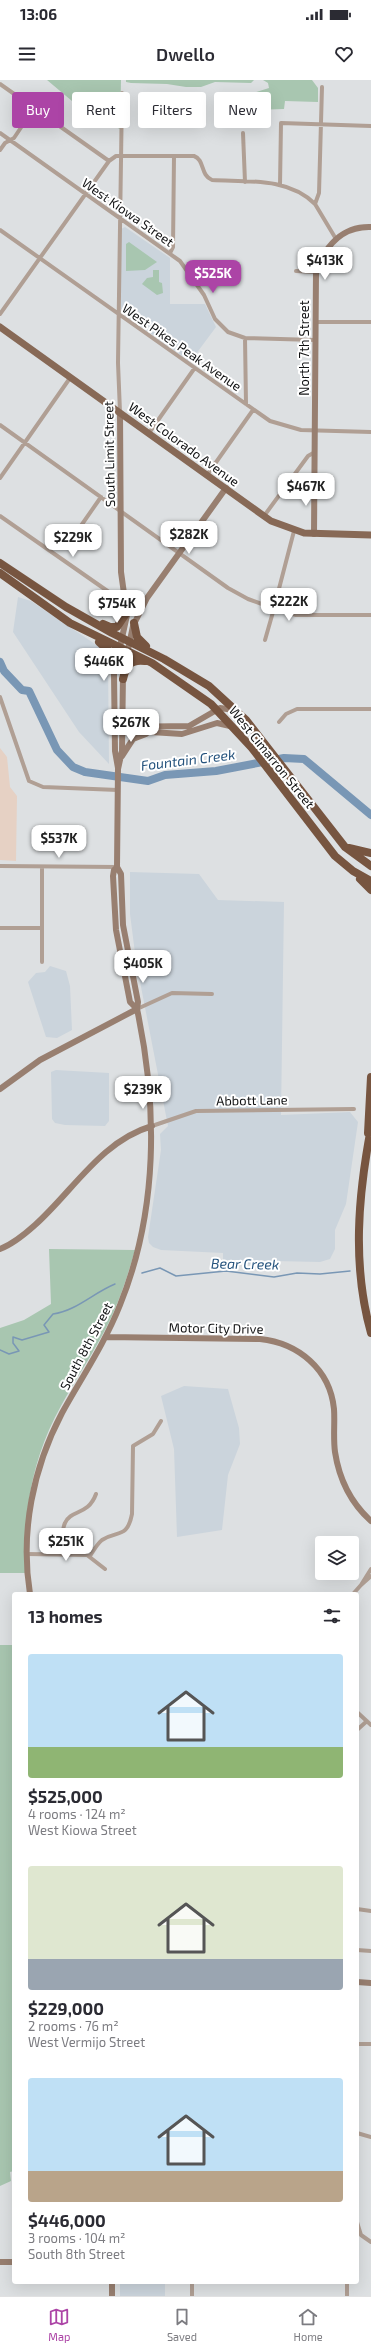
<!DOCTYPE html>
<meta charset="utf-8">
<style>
body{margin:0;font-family:"Exo 2",sans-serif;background:#f7f7f7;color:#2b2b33;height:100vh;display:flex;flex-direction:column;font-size:15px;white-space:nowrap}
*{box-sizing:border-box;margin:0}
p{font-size:13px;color:#7c7c81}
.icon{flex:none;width:22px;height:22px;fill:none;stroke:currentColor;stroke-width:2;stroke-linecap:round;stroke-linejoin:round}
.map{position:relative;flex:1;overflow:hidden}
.side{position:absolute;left:12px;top:1512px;width:347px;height:692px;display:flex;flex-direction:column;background:#fff;border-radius:4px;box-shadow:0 4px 16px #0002}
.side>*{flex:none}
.hud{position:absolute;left:12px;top:12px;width:347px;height:36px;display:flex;gap:8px}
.buttons{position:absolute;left:315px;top:1456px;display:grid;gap:8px}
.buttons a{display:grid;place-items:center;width:44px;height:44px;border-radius:4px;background:#fff;box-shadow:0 4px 16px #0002;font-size:20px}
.price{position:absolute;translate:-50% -34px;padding:0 9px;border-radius:8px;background:#fff;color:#222;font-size:13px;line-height:26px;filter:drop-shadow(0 1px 2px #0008)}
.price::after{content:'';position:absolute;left:50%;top:24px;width:12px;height:9px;margin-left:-6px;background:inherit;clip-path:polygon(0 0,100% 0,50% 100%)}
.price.on{background:#ac44a6;color:#fff}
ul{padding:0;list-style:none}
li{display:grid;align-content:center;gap:8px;height:212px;padding:0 16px}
li span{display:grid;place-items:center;height:124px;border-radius:4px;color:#555}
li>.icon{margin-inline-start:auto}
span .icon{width:72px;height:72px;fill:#fffc;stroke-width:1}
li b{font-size:17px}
h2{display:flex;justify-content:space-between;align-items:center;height:48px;padding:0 16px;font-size:17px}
.pill{padding:0 14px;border-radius:4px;background:#fff;box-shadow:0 4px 16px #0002;font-size:14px;line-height:36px}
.pill.on{background:#ac44a6;color:#fff}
.status{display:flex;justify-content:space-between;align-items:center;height:28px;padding:0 20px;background:#fff;direction:ltr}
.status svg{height:11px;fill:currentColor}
header{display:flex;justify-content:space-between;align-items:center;height:52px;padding:0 16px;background:#fff;font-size:18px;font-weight:600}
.tab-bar{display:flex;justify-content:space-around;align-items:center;height:56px;border-top:1px solid #e1e1e2;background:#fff;font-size:11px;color:#7c7c81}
.tab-bar a{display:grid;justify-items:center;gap:2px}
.tab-bar .on{color:#ac44a6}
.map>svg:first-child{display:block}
.built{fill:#cbd4dc}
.industrial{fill:#e6d1c4}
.green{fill:#a8c6b0}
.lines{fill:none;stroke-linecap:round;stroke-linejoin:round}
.stream{stroke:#7997b5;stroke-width:1.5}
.river{stroke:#7997b5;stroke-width:8}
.street{stroke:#b09f94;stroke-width:4}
.secondary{stroke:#987f70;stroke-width:6}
.primary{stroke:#876956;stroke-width:7}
.highway{stroke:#775540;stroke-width:8}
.labels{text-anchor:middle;stroke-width:4;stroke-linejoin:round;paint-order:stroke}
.street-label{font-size:13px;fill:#111213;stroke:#fff}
.water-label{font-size:14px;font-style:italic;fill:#25537d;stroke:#fff}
</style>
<div class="status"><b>13:06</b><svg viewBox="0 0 49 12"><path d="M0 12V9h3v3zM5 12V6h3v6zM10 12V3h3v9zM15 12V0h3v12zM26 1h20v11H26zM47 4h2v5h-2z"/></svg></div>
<header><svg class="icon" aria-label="menu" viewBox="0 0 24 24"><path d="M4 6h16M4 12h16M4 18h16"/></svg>Dwello<svg class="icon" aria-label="heart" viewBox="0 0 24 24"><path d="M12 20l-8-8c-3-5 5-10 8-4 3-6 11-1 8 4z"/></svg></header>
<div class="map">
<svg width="371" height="2216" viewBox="0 0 371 2216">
<rect width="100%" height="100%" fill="#dde0e2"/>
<path class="built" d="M125,147L170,178V224H205L216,247L190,282L121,232V149Z
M18,517L31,521L92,562L102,569L108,578L109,684L79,652L13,552Z
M130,792L199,794L218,820L284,822L281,1035L350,1032L358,1042L346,1124L335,1150V1169L330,1179L320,1182L274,1181L271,1186L245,1184L223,1180V1173L161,1170L153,1167L149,1163L148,1157L161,1070L160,1054L168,1046L136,881L130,834Z
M50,886L66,891L70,906L72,950L57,958L46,957L28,902L36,893L45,892Z
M56,990L109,993V1041L105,1046L65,1045L55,1043L52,1039L51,992Z
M184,1306L228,1309L239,1348L240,1364L228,1395L222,1450L177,1457L174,1369L161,1316Z
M120,2202H165V2216H120Z"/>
<path class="industrial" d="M0,668L7,677L10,707L17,716L16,781L0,780Z"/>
<path class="green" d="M47,0H121L120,49L91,37Z
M126,0H254L251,3L215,2L201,7H186L167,4L131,3L126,2Z
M263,0H312L318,8V22L285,21L284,29L251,30L250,14L269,8L268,3Z
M129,162L157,182L145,190L126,191V164Z
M153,190H159V202L162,203L163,213L157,215L142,204L147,198L153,197Z
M49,1169L135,1170C127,1198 118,1226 104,1252C86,1286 64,1316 49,1350C29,1396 23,1444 26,1493H0V1248L24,1240L51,1224Z
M0,1565H14V2091L10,2092L11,2101L0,2106Z"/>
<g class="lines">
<path class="stream" d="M142,1193L160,1188L176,1196L226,1191L274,1197L297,1193L320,1194L350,1191
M0,1270L9,1274L19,1271L13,1263V1257L22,1260L49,1252L44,1245L53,1234C76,1231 93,1213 115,1204"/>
<path class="river" d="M0,582L4,591L22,610L29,611L57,670L73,687L85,692L148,701L165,695L216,691L284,678L304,679L371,735"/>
<path class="street" d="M0,4L109,81
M322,7L319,113L315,124L336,159
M0,53L180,181L204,215L215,239L228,252L245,258L315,260
M243,53L245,102
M0,70L5,63L14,58L34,28
M280,105L281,43L371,46
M0,150L270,341L301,350L371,352
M170,173L173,167L174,76
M296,191L316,192
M0,234L109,81L116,76H194C205,80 200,95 212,100C247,102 288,97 315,124
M315,242H371
M245,258L246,324
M120,332L118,283L122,13
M0,345L228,508L248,519L270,527
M149,353L194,289
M207,395L253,330
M0,398L70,298
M0,436L139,533
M264,436L308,376L315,372
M78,450L101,417
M275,524L294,451
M277,526L300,534
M277,530L276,525L270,526L272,531L280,530L296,535H371
M265,560L273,532
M0,617L29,701L43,707L118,710
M279,642L286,634L297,629H371
M0,786L117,787
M42,787V882
M0,848H42
M137,929L172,913L212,914
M152,1046L196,1031L354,1029
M27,1474L87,1475L105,1489
M63,1474C63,1465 61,1451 65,1443C71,1429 88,1436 96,1414
M90,1476C94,1470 97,1464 102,1460C118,1450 127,1459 132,1434L133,1366L153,1354L161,1341
M371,1489L361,1505L371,1496
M353,1514L361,1505
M357,1632L371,1645
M357,1650L367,1641
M357,1829L371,1831
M357,1870L371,1871
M357,1964H371
M357,2053L371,2057
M357,2142L361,2155
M361,2155L371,2162
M347,2202V2216
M192,2216V2202"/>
<path class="secondary" d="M314,454L316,192C325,166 342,146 371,147
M118,647L189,646L220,628L234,630
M120,650L182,654L217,643L230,646
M122,676L133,659L146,654
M118,688L115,671L114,594L127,535L121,492L120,333
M117,787L114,790L113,796L116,850L130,922L137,929
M0,1009L40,980L137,929
M0,1169C13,1164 25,1154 35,1145C73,1111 101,1061 152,1046
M106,1257L260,1259C298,1263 330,1289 334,1329C335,1343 333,1357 335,1372C339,1398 351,1423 371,1441
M30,1514C20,1452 33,1388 62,1333C82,1297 105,1263 120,1225C158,1131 158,1027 137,929L138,922L123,845L121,794L117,787L118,689L122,671L123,593L133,546L147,518L226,408
M357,1902L371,1903
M0,2182H14
M112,2202V2216"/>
<path class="primary" d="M0,247L271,441L304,453L371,455"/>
<path class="highway" d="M0,483L66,527L112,553L164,579L209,606L246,640L345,767L371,786
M0,493L70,543L152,583L211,624L252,668L335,776L353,791L371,801
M134,543L137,557L146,566
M103,544L110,547H117L127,532
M99,562L110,572L114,590
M123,599C126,586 130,579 145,581
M349,768L371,773
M360,799L371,810
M371,1048C358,1116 352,1185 371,1253
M368,1053L371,997"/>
</g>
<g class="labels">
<g class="street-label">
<text transform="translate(128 132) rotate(35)" y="5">West Kiowa Street</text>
<text transform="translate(182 267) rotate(35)" y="5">West Pikes Peak Avenue</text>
<text transform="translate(304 268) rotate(-90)" y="5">North 7th Street</text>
<text transform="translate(184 364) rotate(36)" y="5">West Colorado Avenue</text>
<text transform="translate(109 374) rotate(-91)" y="5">South Limit Street</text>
<text transform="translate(272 677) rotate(51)" y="5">West Cimarron Street</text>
<text transform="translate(252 1020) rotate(-1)" y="5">Abbott Lane</text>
<text transform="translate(216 1248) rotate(1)" y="5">Motor City Drive</text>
<text transform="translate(86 1266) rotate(-62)" y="5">South 8th Street</text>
</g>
<g class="water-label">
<text transform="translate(188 680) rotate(-7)" y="5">Fountain Creek</text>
<text transform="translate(245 1184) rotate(1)" y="5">Bear Creek</text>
</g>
</g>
</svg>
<div class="buttons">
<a><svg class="icon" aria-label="layers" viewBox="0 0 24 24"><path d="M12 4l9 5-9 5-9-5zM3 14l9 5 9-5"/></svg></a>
</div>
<b class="price" style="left:325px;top:201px">$413K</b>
<b class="price on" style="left:213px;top:214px">$525K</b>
<b class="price" style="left:306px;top:427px">$467K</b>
<b class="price" style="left:189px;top:475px">$282K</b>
<b class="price" style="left:73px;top:478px">$229K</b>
<b class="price" style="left:289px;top:542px">$222K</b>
<b class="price" style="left:117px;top:544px">$754K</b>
<b class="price" style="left:104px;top:602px">$446K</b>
<b class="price" style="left:131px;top:663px">$267K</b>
<b class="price" style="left:59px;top:779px">$537K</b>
<b class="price" style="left:143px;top:904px">$405K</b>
<b class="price" style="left:143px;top:1030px">$239K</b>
<b class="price" style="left:66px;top:1482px">$251K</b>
<div class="hud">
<a class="pill on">Buy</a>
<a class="pill">Rent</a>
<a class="pill">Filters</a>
<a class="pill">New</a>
</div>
<section class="side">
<h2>13 homes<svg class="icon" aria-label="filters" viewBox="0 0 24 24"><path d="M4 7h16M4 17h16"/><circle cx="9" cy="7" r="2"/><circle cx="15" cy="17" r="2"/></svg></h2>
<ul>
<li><span style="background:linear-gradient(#bfe0f5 75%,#8fb573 0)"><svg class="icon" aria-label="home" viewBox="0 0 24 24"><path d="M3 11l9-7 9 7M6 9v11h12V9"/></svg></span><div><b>$525,000</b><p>4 rooms · 124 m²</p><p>West Kiowa Street</p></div></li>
<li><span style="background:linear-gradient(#dfe7d0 75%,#9aa5b1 0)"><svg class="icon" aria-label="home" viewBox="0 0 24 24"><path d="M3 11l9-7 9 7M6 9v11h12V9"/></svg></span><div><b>$229,000</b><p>2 rooms · 76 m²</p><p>West Vermijo Street</p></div></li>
<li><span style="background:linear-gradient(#bfe0f5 75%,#b9a48a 0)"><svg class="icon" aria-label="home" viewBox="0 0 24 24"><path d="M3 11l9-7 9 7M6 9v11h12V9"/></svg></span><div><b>$446,000</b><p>3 rooms · 104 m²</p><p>South 8th Street</p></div></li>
</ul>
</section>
</div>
<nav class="tab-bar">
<a class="on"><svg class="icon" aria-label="map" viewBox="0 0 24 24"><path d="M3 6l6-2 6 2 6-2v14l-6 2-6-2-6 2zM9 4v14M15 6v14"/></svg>Map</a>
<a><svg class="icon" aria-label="saved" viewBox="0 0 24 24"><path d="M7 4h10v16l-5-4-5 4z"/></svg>Saved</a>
<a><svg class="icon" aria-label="home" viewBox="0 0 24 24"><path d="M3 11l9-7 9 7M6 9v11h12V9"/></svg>Home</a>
</nav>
